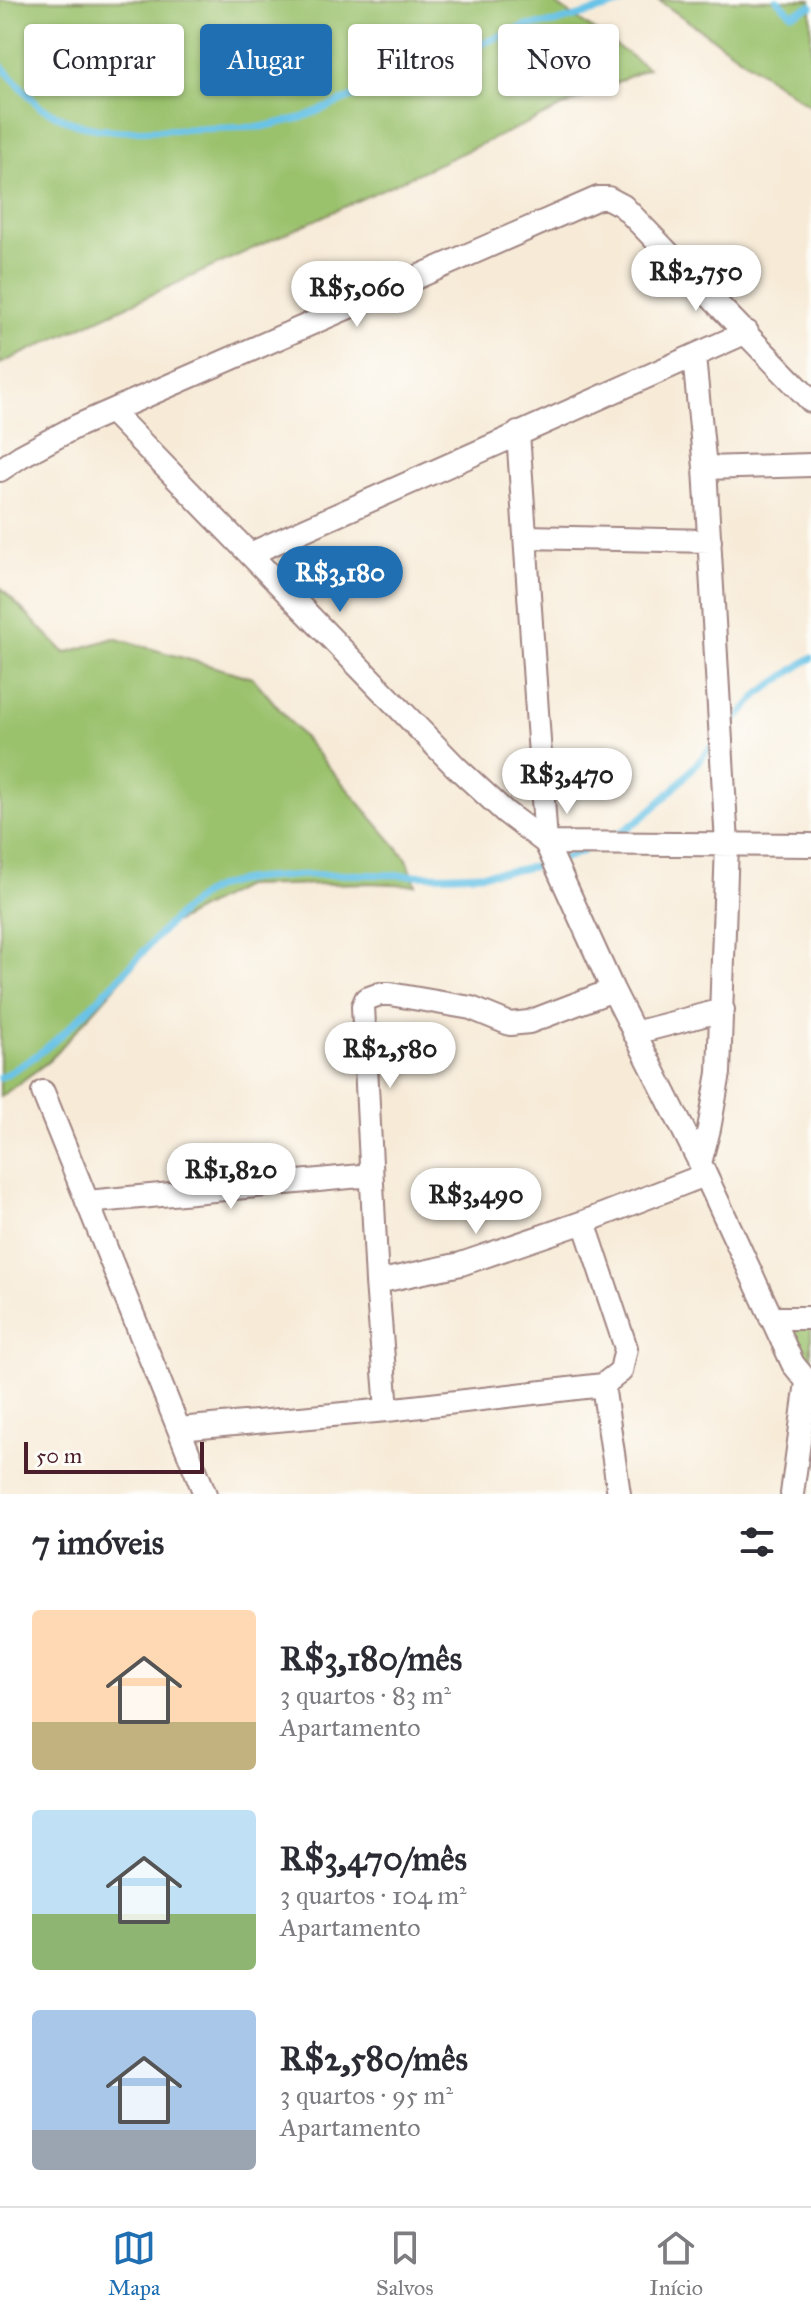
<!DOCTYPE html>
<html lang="pt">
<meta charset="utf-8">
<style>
body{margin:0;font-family:"IM FELL Great Primer",serif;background:#f7f7f7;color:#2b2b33;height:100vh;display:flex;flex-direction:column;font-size:30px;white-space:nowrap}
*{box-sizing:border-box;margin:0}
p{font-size:26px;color:#7c7c81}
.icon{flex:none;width:44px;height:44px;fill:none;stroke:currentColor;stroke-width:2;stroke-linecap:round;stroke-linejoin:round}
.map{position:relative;height:1494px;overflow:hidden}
.panel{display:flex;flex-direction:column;background:#fff;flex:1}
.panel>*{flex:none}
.guide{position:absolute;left:24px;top:24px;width:764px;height:72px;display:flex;gap:16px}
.scale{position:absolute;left:24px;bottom:20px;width:180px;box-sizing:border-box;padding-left:8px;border:4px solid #4a1f2b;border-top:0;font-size:22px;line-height:28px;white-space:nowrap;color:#4a1f2b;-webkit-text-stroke:6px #fdfcf7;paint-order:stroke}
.price{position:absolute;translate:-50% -68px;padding:0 18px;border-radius:28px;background:#fff;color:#222;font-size:26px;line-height:52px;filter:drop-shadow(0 2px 4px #0008)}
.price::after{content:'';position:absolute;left:50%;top:48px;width:24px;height:18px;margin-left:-12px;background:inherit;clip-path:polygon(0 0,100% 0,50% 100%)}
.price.selected{background:#1f6fb2;color:#fff}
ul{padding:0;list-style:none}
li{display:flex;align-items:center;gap:24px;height:200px;padding:0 32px}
li span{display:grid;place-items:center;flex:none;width:224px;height:160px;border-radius:8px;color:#555}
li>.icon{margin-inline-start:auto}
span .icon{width:96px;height:96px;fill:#fffc;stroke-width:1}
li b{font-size:34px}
h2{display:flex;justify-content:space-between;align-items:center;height:96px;padding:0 32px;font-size:34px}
.chip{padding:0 28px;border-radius:8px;background:#fff;box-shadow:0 2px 6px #0004;font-size:28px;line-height:72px}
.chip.selected{background:#1f6fb2;color:#fff}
.tabs{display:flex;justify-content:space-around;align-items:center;height:112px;border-top:2px solid #e1e1e2;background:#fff;font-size:22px;color:#7c7c81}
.tabs a{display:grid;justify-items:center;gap:4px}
.tabs .selected{color:#1f6fb2}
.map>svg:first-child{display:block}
.green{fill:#9ac16c;stroke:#72704c;stroke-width:2}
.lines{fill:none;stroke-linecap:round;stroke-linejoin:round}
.stream{stroke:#69c3e7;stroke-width:7}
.street-casing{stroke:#a08582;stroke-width:26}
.street{stroke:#fff;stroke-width:22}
</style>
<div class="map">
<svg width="811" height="1494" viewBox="0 0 811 1494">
<rect width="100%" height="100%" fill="#fdfcf7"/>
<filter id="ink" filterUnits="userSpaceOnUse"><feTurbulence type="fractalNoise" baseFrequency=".0125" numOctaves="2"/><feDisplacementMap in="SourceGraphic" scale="16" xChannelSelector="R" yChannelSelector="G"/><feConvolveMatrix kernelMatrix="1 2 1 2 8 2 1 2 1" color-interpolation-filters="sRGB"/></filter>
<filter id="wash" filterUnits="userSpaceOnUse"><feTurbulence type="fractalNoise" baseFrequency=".006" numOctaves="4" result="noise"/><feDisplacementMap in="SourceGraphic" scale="32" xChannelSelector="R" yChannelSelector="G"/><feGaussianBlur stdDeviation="1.8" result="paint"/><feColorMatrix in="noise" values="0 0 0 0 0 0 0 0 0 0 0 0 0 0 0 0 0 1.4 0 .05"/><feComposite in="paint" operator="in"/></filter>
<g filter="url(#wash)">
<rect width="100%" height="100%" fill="#f7ebd8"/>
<path class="green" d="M0,0H550L648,68L0,364Z
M658,0H811V107Z
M0,587L65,653L114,638L253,678L407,859L416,885L368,883L244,886L170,925L49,1061L0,1097Z
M783,1325H811V1372L800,1362Z"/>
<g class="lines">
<path class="stream" d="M777,0L792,14L811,6
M0,65L40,107L70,122L97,129L124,131L261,127L301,118L525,26L554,23L634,0
M725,731L760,693L811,658
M612,837C655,814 686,776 717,740
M0,1078C15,1069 32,1060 46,1048C71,1028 93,1004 116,981C143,954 184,900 217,887C240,878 265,878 289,876C387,868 490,891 583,851"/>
</g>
</g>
<g filter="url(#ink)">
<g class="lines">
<g class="street-casing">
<path id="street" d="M694,357L705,468L727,844L719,1073L709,1129L700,1163
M112,412L455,766L505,812L546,843L811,845
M518,433L546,843L613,990L700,1163L793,1364L811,1386
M705,468L811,465
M0,470L21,456L77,426L598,198H608L623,206L811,401
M526,537L710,541
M250,554L747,332
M634,1033L723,1010
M43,1092L205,1494
M87,1202L371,1175
M377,1282L461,1264L584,1222
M771,1318H811
M387,1410L377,1282L363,1006L366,999L380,994H390L471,1008L510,1024L529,1022L613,990
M179,1429L387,1410L603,1385
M619,1494L603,1385L621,1371L626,1348L584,1222L705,1175
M792,1494L807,1382"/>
</g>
<use href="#street" class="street"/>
</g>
</g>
</svg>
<div class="scale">50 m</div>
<b class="price" style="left:696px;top:313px">R$2,750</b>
<b class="price" style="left:357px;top:329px">R$5,060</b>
<b class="price selected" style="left:340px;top:614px">R$3,180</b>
<b class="price" style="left:567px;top:816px">R$3,470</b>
<b class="price" style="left:390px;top:1090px">R$2,580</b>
<b class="price" style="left:231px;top:1211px">R$1,820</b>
<b class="price" style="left:476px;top:1236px">R$3,490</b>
<div class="guide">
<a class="chip">Comprar</a>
<a class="chip selected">Alugar</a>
<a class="chip">Filtros</a>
<a class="chip">Novo</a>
</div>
</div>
<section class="panel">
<h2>7 imóveis<svg class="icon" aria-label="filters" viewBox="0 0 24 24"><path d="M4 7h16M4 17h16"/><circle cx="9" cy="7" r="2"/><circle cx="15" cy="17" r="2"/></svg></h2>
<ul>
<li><span style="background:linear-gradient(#ffd9b3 70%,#c2b280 0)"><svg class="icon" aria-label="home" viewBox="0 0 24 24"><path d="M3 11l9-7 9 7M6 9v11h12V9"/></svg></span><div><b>R$3,180/mês</b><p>3 quartos · 83 m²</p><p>Apartamento</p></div></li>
<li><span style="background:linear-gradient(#bfe0f5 65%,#8fb573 0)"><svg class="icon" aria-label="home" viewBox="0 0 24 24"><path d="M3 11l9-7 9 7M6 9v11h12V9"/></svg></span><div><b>R$3,470/mês</b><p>3 quartos · 104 m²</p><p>Apartamento</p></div></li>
<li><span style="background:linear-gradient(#a9c7e8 75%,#9aa5b1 0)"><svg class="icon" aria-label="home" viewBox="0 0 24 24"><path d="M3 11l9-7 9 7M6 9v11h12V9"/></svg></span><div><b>R$2,580/mês</b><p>3 quartos · 95 m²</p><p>Apartamento</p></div></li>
</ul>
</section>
<nav class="tabs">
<a class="selected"><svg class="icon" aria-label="map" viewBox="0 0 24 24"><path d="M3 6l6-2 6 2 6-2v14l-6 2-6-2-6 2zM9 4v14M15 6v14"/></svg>Mapa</a>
<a><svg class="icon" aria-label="saved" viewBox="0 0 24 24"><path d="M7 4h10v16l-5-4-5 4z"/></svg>Salvos</a>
<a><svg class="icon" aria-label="home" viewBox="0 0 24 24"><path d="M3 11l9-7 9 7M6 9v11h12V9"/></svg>Início</a>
</nav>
